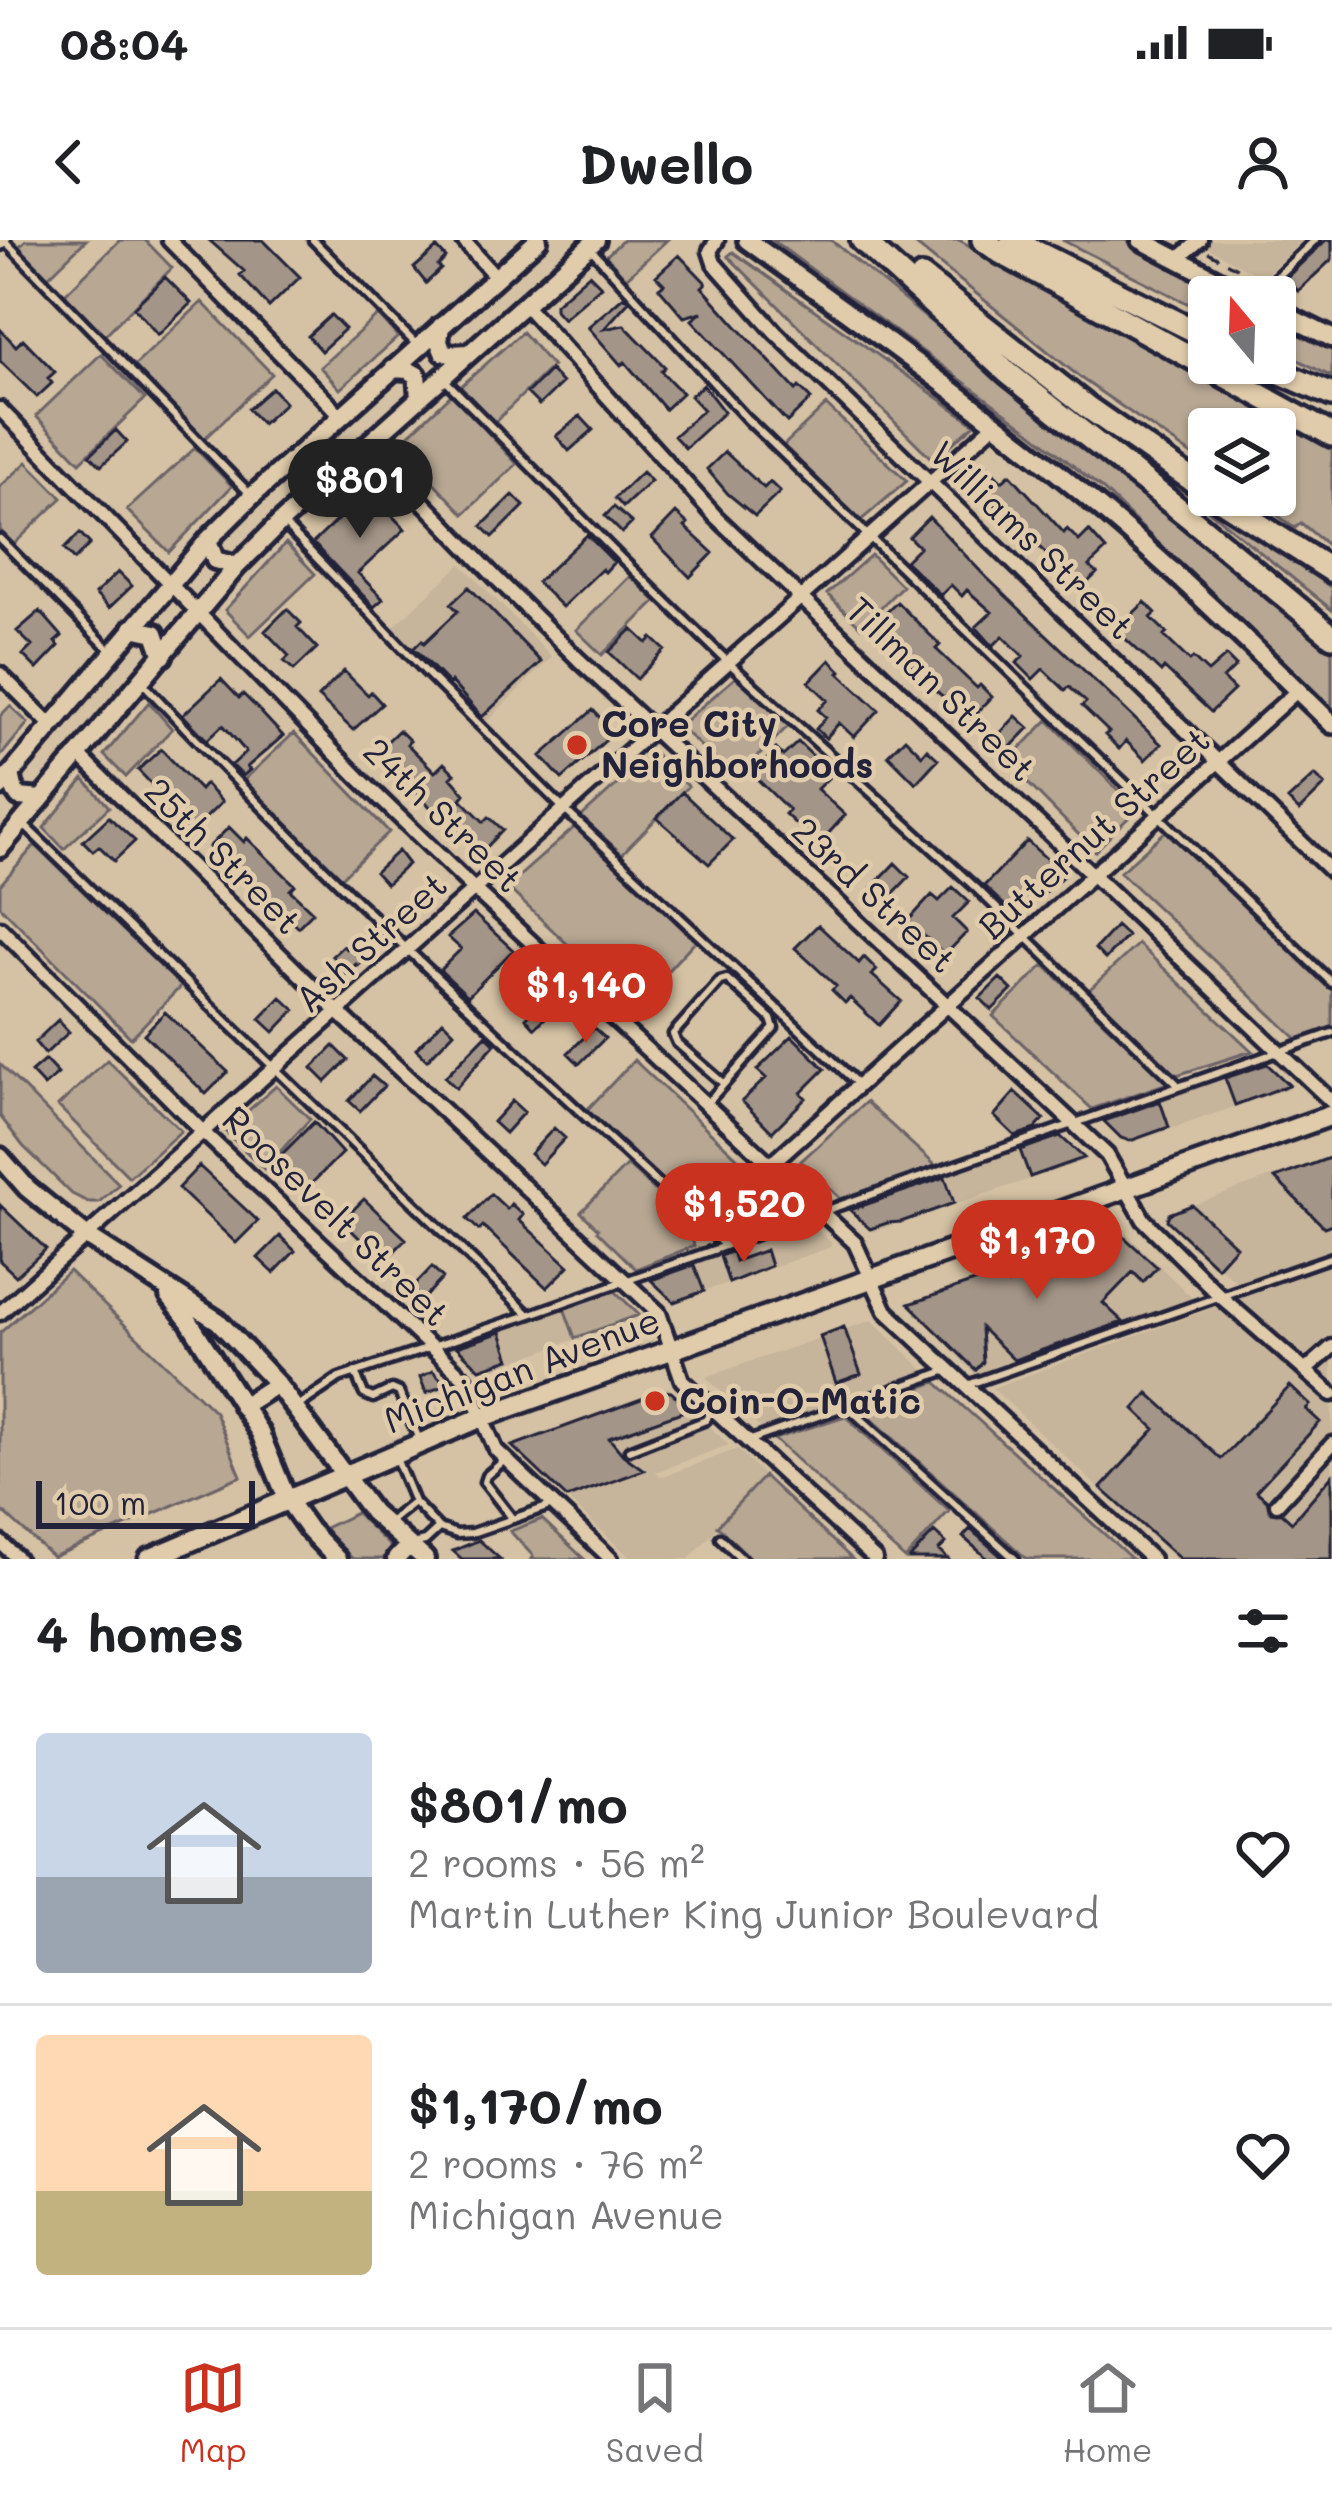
<!DOCTYPE html>
<meta charset="utf-8">
<style>
body{margin:0;font-family:Mali,sans-serif;background:#f2f2f2;color:#202124;height:100vh;display:flex;flex-direction:column;font-size:45px;white-space:nowrap}
*{box-sizing:border-box;margin:0}
p{font-size:39px;color:#757577}
.icon{flex:none;width:66px;height:66px;fill:none;stroke:currentColor;stroke-width:2;stroke-linecap:round;stroke-linejoin:round}
.map{position:relative;height:1319px;overflow:hidden}
.drawer{display:flex;flex-direction:column;background:#fff;flex:1}
.drawer>*{flex:none}
.needle{width:78px;rotate:341deg}
.controls{position:absolute;left:1188px;top:36px;display:grid;gap:24px}
.controls a{display:grid;place-items:center;width:108px;height:108px;border-radius:12px;background:#fff;box-shadow:0 3px 9px #0004;font-size:60px}
.scale{position:absolute;left:36px;bottom:30px;width:219px;box-sizing:border-box;padding-left:12px;border:6px solid #22223b;border-top:0;font-size:33px;line-height:42px;white-space:nowrap;color:#22223b;-webkit-text-stroke:9px #e0ccab;paint-order:stroke}
.price{position:absolute;translate:-50% -102px;padding:0 27px;border-radius:42px;background:#c8321e;color:#fff;font-size:39px;line-height:78px;filter:drop-shadow(0 3px 6px #0008)}
.price::after{content:'';position:absolute;left:50%;top:72px;width:36px;height:27px;margin-left:-18px;background:inherit;clip-path:polygon(0 0,100% 0,50% 100%)}
.price.selected{background:#222;color:#fff}
ul{padding:0;list-style:none}
li{display:flex;align-items:center;gap:36px;height:300px;padding:0 36px}
li+li{border-top:3px solid #e0e0e0}
li span{display:grid;place-items:center;flex:none;width:336px;height:240px;border-radius:12px;color:#555}
li>.icon{margin-inline-start:auto}
span .icon{width:144px;height:144px;fill:#fffc;stroke-width:1}
li b{font-size:51px}
h2{display:flex;justify-content:space-between;align-items:center;height:144px;padding:0 36px;font-size:51px}
.status{display:flex;justify-content:space-between;align-items:center;height:84px;padding:0 60px;background:#fff;direction:ltr}
.status svg{height:33px;fill:currentColor}
header{display:flex;justify-content:space-between;align-items:center;height:156px;padding:0 36px;background:#fff;font-size:54px;font-weight:700}
.menu{display:flex;justify-content:space-around;align-items:center;height:168px;border-top:3px solid #e0e0e0;background:#fff;font-size:33px;color:#757577}
.menu a{display:grid;justify-items:center;gap:6px}
.menu .selected{color:#c8321e}
.map>svg:first-child{display:block}
.built{fill:#c6b49b}
.green{fill:#b7a793;stroke:#6c6467;stroke-width:3}
.building{fill:#a39587;stroke:#22223b;stroke-width:3}
.lines{fill:none;stroke-linecap:round;stroke-linejoin:round}
.lane-casing{stroke:#22223b;stroke-width:15}
.street-casing{stroke:#22223b;stroke-width:21}
.secondary-casing{stroke:#22223b;stroke-width:26}
.primary-casing{stroke:#22223b;stroke-width:27}
.highway-casing{stroke:#22223b;stroke-width:30}
.path{stroke:#22223b;stroke-width:3;stroke-dasharray:12 9;stroke-linecap:butt}
.lane{stroke:#e0ccab;stroke-width:6}
.street{stroke:#e0ccab;stroke-width:12}
.secondary{stroke:#e0ccab;stroke-width:16}
.primary{stroke:#e0ccab;stroke-width:18}
.highway{stroke:#e0ccab;stroke-width:21}
.poi-dot{fill:#c8321e;stroke:#e0ccab;stroke-width:4.5}
.labels{text-anchor:middle;stroke-width:9;stroke-linejoin:round;paint-order:stroke}
.street-label{font-size:36px;fill:#22223b;stroke:#e0ccab}
.poi-label{font-size:36px;font-weight:bold;fill:#22223b;stroke:#e0ccab;text-anchor:start}
</style>
<div class="status"><b>08:04</b><svg viewBox="0 0 49 12"><path d="M0 12V9h3v3zM5 12V6h3v6zM10 12V3h3v9zM15 12V0h3v12zM26 1h20v11H26zM47 4h2v5h-2z"/></svg></div>
<header><svg class="icon" aria-label="back" viewBox="0 0 24 24"><path d="M15 5l-7 7 7 7"/></svg>Dwello<svg class="icon" aria-label="person" viewBox="0 0 24 24"><circle cx="12" cy="8" r="4"/><path d="M4 21q1-7 8-7t8 7"/></svg></header>
<div class="map">
<svg width="1332" height="1319" viewBox="0 0 1332 1319">
<rect width="100%" height="100%" fill="#d5c2a4"/>
<filter id="ink" filterUnits="userSpaceOnUse"><feTurbulence type="fractalNoise" baseFrequency=".00833" numOctaves="2"/><feDisplacementMap in="SourceGraphic" scale="24" xChannelSelector="R" yChannelSelector="G"/><feConvolveMatrix kernelMatrix="1 2 1 2 8 2 1 2 1" color-interpolation-filters="sRGB"/></filter>
<g filter="url(#ink)">
<path class="built" d="M1195,0H1303L1262,38Z
M461,324L552,417L484,484L391,389Z
M1265,821L1291,847L1131,903L1101,878Z
M1059,893L1086,920L872,992L847,969Z
M1332,915V1013L1240,1045L1163,976Z
M809,984L831,1002V1007L673,1062L648,1037Z
M1122,989L1195,1061L976,1135L908,1064Z
M1332,1025V1319H1175L992,1148Z
M614,1050L641,1076L485,1131L456,1106Z
M872,1080L926,1132L762,1190L706,1137Z
M668,1147L729,1205L655,1232L661,1237L738,1209L764,1236L689,1319H632L509,1205Z"/>
<path class="green" d="M26,0H86L47,38L17,8Z
M120,0H145L172,28L105,95L64,55Z
M623,0H667L626,38L606,16Z
M772,0H831L1332,411V471L1102,249L1030,191Z
M910,0H959L1278,175L1328,206L1332,209V309L1301,283L1295,288L1249,255H1275V189H1209V227L1082,139Z
M1062,0H1126L1228,57H1209V74Z
M733,12L975,184L933,220L728,16Z
M202,62L272,134L204,199L134,126Z
M378,75L398,97L340,149L320,127Z
M1275,80L1332,108V137L1275,108Z
M522,92L552,126L494,183L460,147Z
M101,114L145,159L80,222L36,176Z
M452,154L517,224L464,274L398,205Z
M826,165L907,241L858,283L782,207Z
M195,208L232,246L169,312L127,270Z
M27,222L62,258L14,304L0,290V247Z
M1207,262L1332,348V370L1203,266Z
M286,303L315,334L250,396L225,370Z
M871,315L902,346L861,387L827,354Z
M630,336L656,361L602,415L576,390Z
M737,436L788,486L736,539L679,486Z
M149,462L172,489L126,537L104,515Z
M10,466L28,483L0,517V476Z
M1048,480L1137,569L1095,611L1007,522Z
M294,493L389,592L340,639L244,540Z
M653,512L688,546L622,614L581,577Z
M84,539L109,567L64,609L44,588Z
M576,586L695,701L634,767L507,647Z
M1166,591L1332,750V788L1297,799L1120,632Z
M35,605L181,746L131,798L0,666V645Z
M1138,704L1252,811L1177,835L1089,750Z
M1044,725L1168,843L1092,869L993,776Z
M107,820L181,891L129,937L58,866Z
M634,820L797,974L725,999L587,870Z
M0,824L119,944L99,962H88L72,954L23,906L0,876Z
M276,846L310,879L264,929L225,891Z
M866,862L936,926L842,960L801,921Z
M627,925L689,982L694,1006L636,1029L597,991L598,989L581,972Z
M69,1031L215,1172L241,1236L53,1317L0,1269V1093Z
M615,1051L639,1075L575,1098L564,1068Z
M936,1142L1132,1319H1027L861,1169Z
M845,1176L949,1271L905,1319L774,1199Z
M764,1236L852,1319H752L717,1286Z
M356,1273L393,1309L384,1319H353L330,1297L325,1288Z
M542,1279L584,1319H531L533,1316L510,1291Z"/>
<path class="building" d="M209,0H263L300,37L269,67L240,35L244,31Z
M1326,0H1332V19L1298,51L1286,38Z
M437,8L446,18L438,26L441,29L426,43L414,28Z
M679,15L706,43L702,47L733,82L796,150L799,147L811,159L787,182L692,80L702,72L684,77L659,48L664,44L656,36Z
M589,34L601,46L563,79L555,70V64Z
M165,37L191,63L158,95L134,67Z
M624,56L629,61L604,89L624,85L665,127L661,131L682,153L665,169L625,122L621,125L588,87Z
M331,75L345,89L321,111L308,96Z
M0,89L16,106L23,99L55,132L48,138L52,143L37,157L0,121Z
M550,130L562,143L539,165L527,153Z
M703,145L724,172L685,208L674,196L703,170L690,156Z
M272,148L285,163L262,184L248,169Z
M580,176L593,190L569,211L556,196Z
M116,190L127,202L101,226L90,215Z
M725,212L764,248L770,242L780,252L755,276L728,254L707,229Z
M987,226L1002,241L1010,234L1064,293L1067,289L1079,301L1089,291L1106,310L1089,326L1097,333L1082,348L1017,286L1011,292L1001,282L1007,276L972,242Z
M642,232L651,241L623,267L615,258Z
M368,251L405,289L358,333L383,359L374,367L313,303Z
M513,255L524,266L493,297L482,286Z
M614,267L632,283L622,293L605,276Z
M676,273L688,284L685,287L713,313L690,337L652,298Z
M929,277L983,334L1161,504L1145,520L1126,501L1119,509L1105,495L1109,492L1082,466L1086,462L1069,447L1065,450L1043,429L1033,439L1017,423L1023,416L1003,396L993,406L976,387L992,372L967,350L962,356L951,345L941,355L905,321L919,307L909,297Z
M80,293L90,304L74,320L64,309Z
M587,295L614,322L605,332L602,329L562,367L537,342Z
M118,332L132,346L109,368L95,354Z
M469,347L541,422L482,477L451,442L449,444L414,408L422,400L424,403L458,371L451,364Z
M897,362L940,405L936,409L977,448L980,445L992,457L970,480L934,449L872,387Z
M1145,362L1156,373L1151,378L1167,393L1164,396L1190,421L1193,418L1208,432L1226,416L1236,426L1223,439L1234,450L1211,472L1164,428L1161,432L1116,390Z
M287,369L301,383L297,387L317,408L294,430L284,421L289,416L265,391Z
M40,371L62,396L55,402L59,406L37,429L23,415L32,406L17,391Z
M632,389L647,403L652,398L665,410L637,439L609,412Z
M830,420L841,431L839,433L879,470L854,497L839,483L826,498L816,489L826,477L818,470L828,460L809,442Z
M344,431L368,455L371,452L382,464L353,490L318,457Z
M221,439L239,458L243,454L258,469L283,496L247,527L250,530L243,536L232,525L246,512L223,485L207,500L183,475Z
M593,470L614,493L562,539L541,516Z
M1016,476L1029,488L1004,514L992,502Z
M399,490L410,501L407,504L435,532L444,523L455,534L451,538L465,554L461,559L484,582L489,577L503,590L479,615L443,575L440,578L415,550L417,549L389,521L386,523L376,512Z
M905,498L922,515L927,509L938,519L916,543L888,515Z
M798,502L832,534L817,549L845,575L818,605L785,574L789,570L753,535L776,509L783,516Z
M161,509L200,550L205,544L222,562L190,593L178,581L183,577L138,530Z
M1315,535L1325,545L1299,571L1288,560Z
M682,552L733,600L709,624L657,578Z
M109,577L135,601L114,621L99,606L93,611L83,601Z
M229,587L244,602L247,598L295,645L290,650L313,672L298,687L274,664L272,667L224,618L222,620L209,607Z
M1027,601L1064,635L1017,677L984,646Z
M398,611L408,624L386,644L375,632Z
M895,623L909,637L887,660L872,647Z
M953,647L969,662L953,678L967,692L945,715L908,681L932,655L939,661Z
M474,674L513,710L468,756L440,730L461,709L448,697Z
M818,685L859,723L864,717L877,730L872,735L901,761L879,785L850,758L845,763L832,750L836,746L795,708Z
M370,686L386,701L358,726L356,724L342,738L340,735L338,738L327,727L335,719L332,716L343,706L346,709Z
M1116,686L1127,696L1105,719L1095,709Z
M1000,738L1012,750L992,770L980,758Z
M551,752L561,762L535,788L526,778Z
M281,757L295,770L274,792L260,779Z
M165,772L228,832L206,854L144,794Z
M58,780L69,792L45,814L35,802Z
M443,781L454,792L427,820L416,809Z
M594,788L605,798L579,824L568,813Z
M486,795L495,804L456,848L445,837Z
M792,796L825,829L801,853L806,858L772,892L742,861L766,838L757,830Z
M334,806L348,820L326,842L312,828Z
M45,820L58,834L44,846L31,832Z
M1267,824L1289,845L1235,865L1225,838Z
M372,836L384,846L360,871L349,861Z
M1015,852L1044,879L1035,889L1015,896L994,876Z
M512,861L524,872L505,893L493,882Z
M1160,861L1169,887L1130,901L1121,898L1104,881Z
M314,882L342,913L302,953L272,924Z
M554,888L565,898L541,924L530,914Z
M1060,896L1084,918L1030,937L1020,910Z
M1332,917V984L1324,987L1275,938Z
M199,926L258,981L236,1003L178,948Z
M945,937L954,963L901,982L887,983L870,989L850,970Z
M491,954L507,969L511,964L523,975L519,980L569,1026L547,1048L483,986L479,990L467,979Z
M364,959L406,999L384,1022L342,981Z
M0,965L46,1009L16,1036L0,1021Z
M1192,965L1236,1006L1217,1027L1167,980L1169,974Z
M1122,995L1157,1027L1143,1042L1133,1032L1103,1063L1123,1082L1014,1120L981,1088L983,1122L976,1130L909,1064L998,1034L1008,1044L1018,1032L1028,1041L1052,1015Z
M280,996L295,1011L274,1033L258,1018Z
M766,1010L771,1026L729,1043L720,1016L732,1011L735,1021Z
M694,1025L704,1051L674,1062L651,1040Z
M432,1027L443,1038L422,1060L411,1049Z
M844,1087L861,1134L836,1143L820,1096Z
M501,1092L510,1119L480,1129L457,1107Z
M433,1131L446,1145L426,1153L420,1137Z
M1290,1146L1310,1165L1306,1169L1320,1182L1256,1251L1267,1260L1271,1272L1282,1273L1292,1282L1332,1235V1319H1180L1101,1248L1155,1189L1134,1169L1148,1153L1221,1219Z
M663,1151L671,1152L690,1169L609,1198L623,1215L644,1230L567,1258L512,1206Z
M970,1289L1004,1319H988L963,1297Z
M934,1292L946,1303L939,1310L948,1319H909Z
M479,1300L500,1319H462L453,1311Z"/>
<g class="lines">
<g class="lane-casing">
<path id="lane" d="M4,0L252,256
M313,0L416,104
M589,7L747,179L1332,743
M1269,44L1315,0
M445,140L622,319L729,423L976,648L1179,846
M282,282L427,433L565,570L859,845
M0,299L110,410
M144,444C327,641 527,822 724,1005
M24,585L527,1073
M708,862L774,788L771,779L727,739L720,741L673,794L677,803L724,844
M355,1132L364,1154L373,1158L392,1149L399,1152L418,1197
M967,1145L1332,1017
M298,1166L339,1138L528,1075L1332,793
M847,1166L1015,1319
M748,1201L945,1131
M629,1210L706,1180L712,1168
M506,1219L486,1236L484,1242L512,1278
M414,1262L439,1288
M389,1282L414,1262L395,1216
M720,1298L742,1319
M412,1304L425,1301L439,1288L457,1294L472,1293L550,1266"/>
</g>
<g class="street-casing">
<path id="street" d="M169,0L341,176
M463,0L496,37
M717,0L710,11L714,23L775,92L1332,632
M0,3L3,0
M1177,20L1200,0
M524,64L716,277L1332,862
M0,169L359,538L475,650L855,1003L886,1071L1152,1319
M367,204L496,338L579,420L1107,915L1144,980L1220,1056L1332,1154
M0,434L52,486
M79,515L338,772L659,1073L682,1140L875,1319
M0,688L203,892L466,1140L496,1210L611,1319
M770,925L1298,450
M0,1073L995,184
M1306,1130L1332,1107
M1277,1264L1332,1204
M0,1302L18,1319"/>
</g>
<g class="secondary-casing">
<path id="secondary" d="M747,0C858,80 970,160 1076,248C1166,321 1249,403 1332,484
M1141,0L1250,57
M1275,70L1332,98
M441,86L439,102L443,112L450,114L469,113
M393,129L408,130L417,135L419,158
M208,300L215,320L237,326
M132,388L155,393L163,416
M11,534L15,551L19,557L41,559
M0,547L208,300L250,258L538,0
M0,608L237,326L281,282L596,0
M0,917L27,948L86,996L218,1081L277,1144L372,1272L425,1319
M169,1056L189,1081L260,1193L287,1259L309,1290L337,1319
M242,1166L277,1144
M396,1319L409,1305"/>
</g>
<g class="primary-casing">
<path id="primary" d="M149,1319L480,1178L1332,875"/>
</g>
<g class="highway-casing">
<path id="highway" d="M862,0L1008,133L1189,277L1332,396
M983,0L1000,12L1332,195
M1012,0L1209,98
M922,37L1087,167L1209,252
M1258,123L1332,155
M1213,255L1332,331"/>
</g>
<path class="path" d="M1208,12L1258,40"/>
<use href="#lane" class="lane"/>
<use href="#street" class="street"/>
<use href="#secondary" class="secondary"/>
<use href="#primary" class="primary"/>
<use href="#highway" class="highway"/>
</g>
</g>
<g class="poi-dot">
<circle cx="577" cy="505" r="12"/>
<circle cx="655" cy="1161" r="12"/>
</g>
<g class="labels">
<g class="street-label">
<text transform="translate(1032 300) rotate(44)" y="13">Williams Street</text>
<text transform="translate(941 449) rotate(44)" y="13">Tillman Street</text>
<text transform="translate(443 575) rotate(44)" y="13">24th Street</text>
<text transform="translate(1094 593) rotate(-42)" y="13">Butternut Street</text>
<text transform="translate(223 616) rotate(45)" y="13">25th Street</text>
<text transform="translate(874 655) rotate(43)" y="13">23rd Street</text>
<text transform="translate(371 702) rotate(-42)" y="13">Ash Street</text>
<text transform="translate(336 976) rotate(44)" y="13">Roosevelt Street</text>
<text transform="translate(522 1130) rotate(-21)" y="13">Michigan Avenue</text>
</g>
<g class="poi-label">
<text x="601" y="497">Core City<tspan x="601" dy="41">Neighborhoods</tspan></text>
<text x="679" y="1174">Coin-O-Matic</text>
</g>
</g>
</svg>
<div class="controls">
<a><svg class="needle" viewBox="-14 -14 28 28"><path d="M0-13l5 13h-10z" fill="#e53935"/><path d="M0 13l5-13h-10z" fill="#757577"/></svg></a>
<a><svg class="icon" aria-label="layers" viewBox="0 0 24 24"><path d="M12 4l9 5-9 5-9-5zM3 14l9 5 9-5"/></svg></a>
</div>
<div class="scale">100 m</div>
<b class="price selected" style="left:360px;top:301px">$801</b>
<b class="price" style="left:586px;top:806px">$1,140</b>
<b class="price" style="left:744px;top:1025px">$1,520</b>
<b class="price" style="left:1037px;top:1062px">$1,170</b>
</div>
<section class="drawer">
<h2>4 homes<svg class="icon" aria-label="filters" viewBox="0 0 24 24"><path d="M4 7h16M4 17h16"/><circle cx="9" cy="7" r="2"/><circle cx="15" cy="17" r="2"/></svg></h2>
<ul>
<li><span style="background:linear-gradient(#c9d6e8 60%,#9aa5b1 0)"><svg class="icon" aria-label="home" viewBox="0 0 24 24"><path d="M3 11l9-7 9 7M6 9v11h12V9"/></svg></span><div><b>$801/mo</b><p>2 rooms · 56 m²</p><p>Martin Luther King Junior Boulevard</p></div><svg class="icon" aria-label="heart" viewBox="0 0 24 24"><path d="M12 20l-8-8c-3-5 5-10 8-4 3-6 11-1 8 4z"/></svg></li>
<li><span style="background:linear-gradient(#ffd9b3 65%,#c2b280 0)"><svg class="icon" aria-label="home" viewBox="0 0 24 24"><path d="M3 11l9-7 9 7M6 9v11h12V9"/></svg></span><div><b>$1,170/mo</b><p>2 rooms · 76 m²</p><p>Michigan Avenue</p></div><svg class="icon" aria-label="heart" viewBox="0 0 24 24"><path d="M12 20l-8-8c-3-5 5-10 8-4 3-6 11-1 8 4z"/></svg></li>
</ul>
</section>
<nav class="menu">
<a class="selected"><svg class="icon" aria-label="map" viewBox="0 0 24 24"><path d="M3 6l6-2 6 2 6-2v14l-6 2-6-2-6 2zM9 4v14M15 6v14"/></svg>Map</a>
<a><svg class="icon" aria-label="saved" viewBox="0 0 24 24"><path d="M7 4h10v16l-5-4-5 4z"/></svg>Saved</a>
<a><svg class="icon" aria-label="home" viewBox="0 0 24 24"><path d="M3 11l9-7 9 7M6 9v11h12V9"/></svg>Home</a>
</nav>
